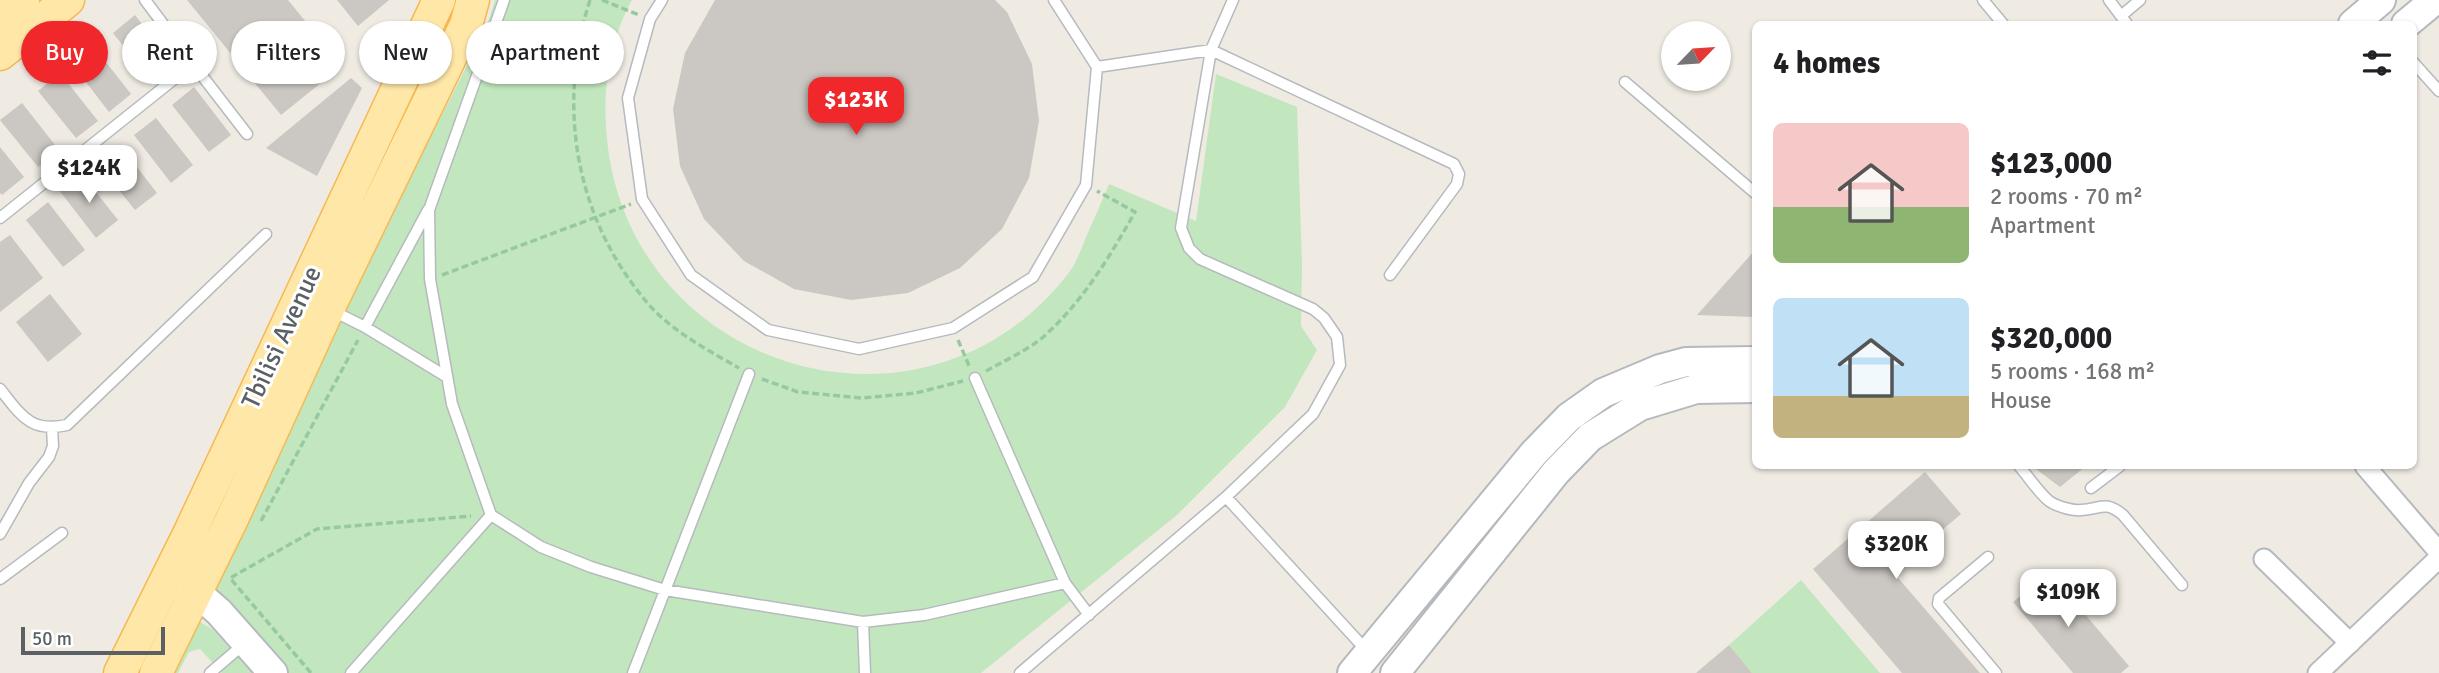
<!DOCTYPE html>
<meta charset="utf-8">
<style>
body{margin:0;font-family:Signika,sans-serif;background:#f6f6f6;color:#202124;height:100vh;display:flex;flex-direction:column;font-size:26px;white-space:nowrap}
*{box-sizing:border-box;margin:0}
p{font-size:23px;color:#757577}
.icon{flex:none;width:38px;height:38px;fill:none;stroke:currentColor;stroke-width:2;stroke-linecap:round;stroke-linejoin:round}
.map{position:relative;flex:1;overflow:hidden}
.sheet{position:absolute;left:1752px;top:21px;width:665px;height:448px;display:flex;flex-direction:column;background:#fff;border-radius:10px;box-shadow:0 2px 5px #0004}
.sheet>*{flex:none}
.hud{position:absolute;left:21px;top:21px;width:665px;height:63px;display:flex;gap:14px}
.needle{width:46px;rotate:65deg}
.fabs{position:absolute;left:1661px;top:21px;display:grid;gap:14px}
.fabs a{display:grid;place-items:center;width:70px;height:70px;border-radius:50%;background:#fff;box-shadow:0 2px 5px #0004;font-size:35px}
.scale{position:absolute;left:21px;bottom:18px;width:144px;box-sizing:border-box;padding-left:7px;border:4px solid #5b6064;border-top:0;font-size:19px;line-height:24px;white-space:nowrap;color:#5b6064;-webkit-text-stroke:5px #fff;paint-order:stroke}
.price{position:absolute;translate:-50% -60px;padding:0 16px;border-radius:14px;background:#fff;color:#222;font-size:23px;line-height:46px;filter:drop-shadow(0 2px 4px #0008)}
.price::after{content:'';position:absolute;left:50%;top:42px;width:21px;height:16px;margin-left:-10px;background:inherit;clip-path:polygon(0 0,100% 0,50% 100%)}
.price.current{background:#f0282c;color:#fff}
ul{padding:0;list-style:none}
li{display:flex;align-items:center;gap:21px;height:175px;padding:0 21px}
li span{display:grid;place-items:center;flex:none;width:196px;height:140px;border-radius:10px;color:#555}
li>.icon{margin-inline-start:auto}
span .icon{width:84px;height:84px;fill:#fffc;stroke-width:1}
li b{font-size:30px}
h2{display:flex;justify-content:space-between;align-items:center;height:84px;padding:0 21px;font-size:30px}
.pill{padding:0 24px;border-radius:32px;background:#fff;box-shadow:0 2px 5px #0004;font-size:24px;line-height:63px}
.pill.current{background:#f0282c;color:#fff}
.map>svg:first-child{display:block}
.green{fill:#c2e7be}
.building{fill:#cbc7c2}
.lines{fill:none;stroke-linecap:round;stroke-linejoin:round}
.lane-casing{stroke:#b6babe;stroke-width:13}
.street-casing{stroke:#b6babe;stroke-width:23}
.secondary-casing{stroke:#b5b9be;stroke-width:32}
.primary-casing{stroke:#f7b854;stroke-width:35}
.path{stroke:#97c9a0;stroke-width:3.5;stroke-dasharray:7 3.5;stroke-linecap:butt}
.lane{stroke:#fff;stroke-width:10}
.street{stroke:#fff;stroke-width:19}
.secondary{stroke:#fff;stroke-width:28}
.primary{stroke:#ffe8a7;stroke-width:32}
.labels{text-anchor:middle;stroke-width:6;stroke-linejoin:round;paint-order:stroke}
.street-label{font-size:26px;fill:#5b6064;stroke:#fff}
</style>
<div class="map">
<svg width="2439" height="673" viewBox="0 0 2439 673">
<rect width="100%" height="100%" fill="#efebe3"/>
<path class="green" d="M495,0H632C609,41 602,93 607,139C630,373 928,460 1070,271C1076,263 1080,252 1084,242C1092,223 1101,204 1109,184L1196,221L1216,74L1297,107L1302,265L1301,326L1317,350L1285,407L1177,515L981,673H282L203,586L486,28Z
M1801,580L1880,673H1752L1729,645Z
M197,620L212,629L252,673H222L200,649L189,652L178,673H165Z"/>
<path class="building" d="M187,0H288L342,66L281,115Z
M337,0H389L358,26Z
M715,0H995L1007,12L1032,64L1039,121L1029,178L1002,229L960,268L908,293L851,300L794,289L744,261L704,219L680,166L673,109L685,53Z
M135,15L172,63L150,80L113,33Z
M94,47L131,94L109,112L72,64Z
M60,73L98,121L76,138L38,91Z
M351,78L362,88L317,176L266,148Z
M194,87L231,135L209,152L172,105Z
M22,103L59,150L38,167L0,120Z
M156,118L193,165L171,183L134,135Z
M120,145L157,193L135,210L97,163Z
M0,147L24,177L2,195L0,193Z
M81,173L118,220L96,238L59,190Z
M48,202L85,250L63,267L26,220Z
M10,235L43,278L0,312V242Z
M1755,250V317L1697,315Z
M50,294L82,334L48,362L16,322Z
M2032,466H2086L2060,487Z
M1925,472L1961,514L1893,572L1980,673H1902L1813,569Z
M2049,572L2129,666L2121,673H2073L2013,602Z
M1729,645L1752,673H1696Z"/>
<g class="lines">
<g class="lane-casing">
<path id="lane" d="M504,0L429,210L430,279L452,404L491,515L541,547L591,567L665,590L863,622L924,615L1065,583
M662,0L650,19L628,98L642,199L691,275L768,330L859,349L953,328L1033,277L1086,185L1097,67L1054,0
M1983,0L2003,24
M2109,0L2127,24
M2121,16L2140,0
M2413,62L2439,91
M193,64L247,134
M1097,67L1211,50L1454,164L1459,174L1457,184L1390,275
M1625,82L1755,193
M0,218L193,64L145,0
M331,310L365,327L447,377
M365,327L428,210
M975,378L1065,583L1089,615
M0,389C21,415 30,433 67,425L266,234
M2019,466C2028,476 2038,492 2049,501C2056,506 2072,511 2081,510C2101,509 2105,500 2123,515L2182,585
M2091,488L2120,466
M1226,497L1367,651
M0,534L29,483L49,457L53,446L52,428
M1988,557L1939,598L1938,604L1996,673
M0,579L62,533
M863,622L865,673
M210,673L244,644
M351,673L491,515
M633,673L749,374
M1020,673L1226,497L1313,414L1340,365L1337,337L1324,318L1313,309L1200,259L1189,248L1181,228L1211,50L1233,0"/>
</g>
<g class="street-casing">
<path id="street" d="M2365,466L2439,552
M2264,559L2350,643
M2318,673L2439,558"/>
</g>
<g class="secondary-casing">
<path id="secondary" d="M2353,24L2381,0
M2406,24L2435,0
M179,582L196,592L219,612L273,673
M1352,673L1534,453L1569,417L1603,393L1660,369L1686,362L1755,361
M1395,673L1556,472L1590,437L1640,406L1696,389L1755,388"/>
</g>
<g class="primary-casing">
<path id="primary" d="M0,18L23,0
M0,54L68,0
M120,673L190,532L439,0
M156,673L231,521L328,309L466,25L473,0"/>
</g>
<path class="path" d="M590,0C556,107 575,221 651,307C674,332 709,351 739,368
M602,0L639,15
M442,275L631,204
M958,340L970,368
M986,371C1004,361 1026,351 1042,338C1082,303 1109,258 1135,212L1097,191
M762,379L798,392L862,398L916,393L963,381
M261,521L358,340
M311,673L230,578L317,529L471,516"/>
<use href="#lane" class="lane"/>
<use href="#street" class="street"/>
<use href="#secondary" class="secondary"/>
<use href="#primary" class="primary"/>
</g>
<g class="labels">
<g class="street-label">
<text transform="translate(281 337) rotate(-65)" y="9">Tbilisi Avenue</text>
</g>
</g>
</svg>
<div class="fabs">
<a><svg class="needle" viewBox="-14 -14 28 28"><path d="M0-13l5 13h-10z" fill="#e53935"/><path d="M0 13l5-13h-10z" fill="#757577"/></svg></a>
</div>
<div class="scale">50 m</div>
<b class="price current" style="left:856px;top:137px">$123K</b>
<b class="price" style="left:89px;top:205px">$124K</b>
<b class="price" style="left:1896px;top:581px">$320K</b>
<b class="price" style="left:2068px;top:629px">$109K</b>
<div class="hud">
<a class="pill current">Buy</a>
<a class="pill">Rent</a>
<a class="pill">Filters</a>
<a class="pill">New</a>
<a class="pill">Apartment</a>
</div>
<section class="sheet">
<h2>4 homes<svg class="icon" aria-label="filters" viewBox="0 0 24 24"><path d="M4 7h16M4 17h16"/><circle cx="9" cy="7" r="2"/><circle cx="15" cy="17" r="2"/></svg></h2>
<ul>
<li><span style="background:linear-gradient(#f6c9c9 60%,#8fb573 0)"><svg class="icon" aria-label="home" viewBox="0 0 24 24"><path d="M3 11l9-7 9 7M6 9v11h12V9"/></svg></span><div><b>$123,000</b><p>2 rooms · 70 m²</p><p>Apartment</p></div></li>
<li><span style="background:linear-gradient(#bfe0f5 70%,#c2b280 0)"><svg class="icon" aria-label="home" viewBox="0 0 24 24"><path d="M3 11l9-7 9 7M6 9v11h12V9"/></svg></span><div><b>$320,000</b><p>5 rooms · 168 m²</p><p>House</p></div></li>
</ul>
</section>
</div>
